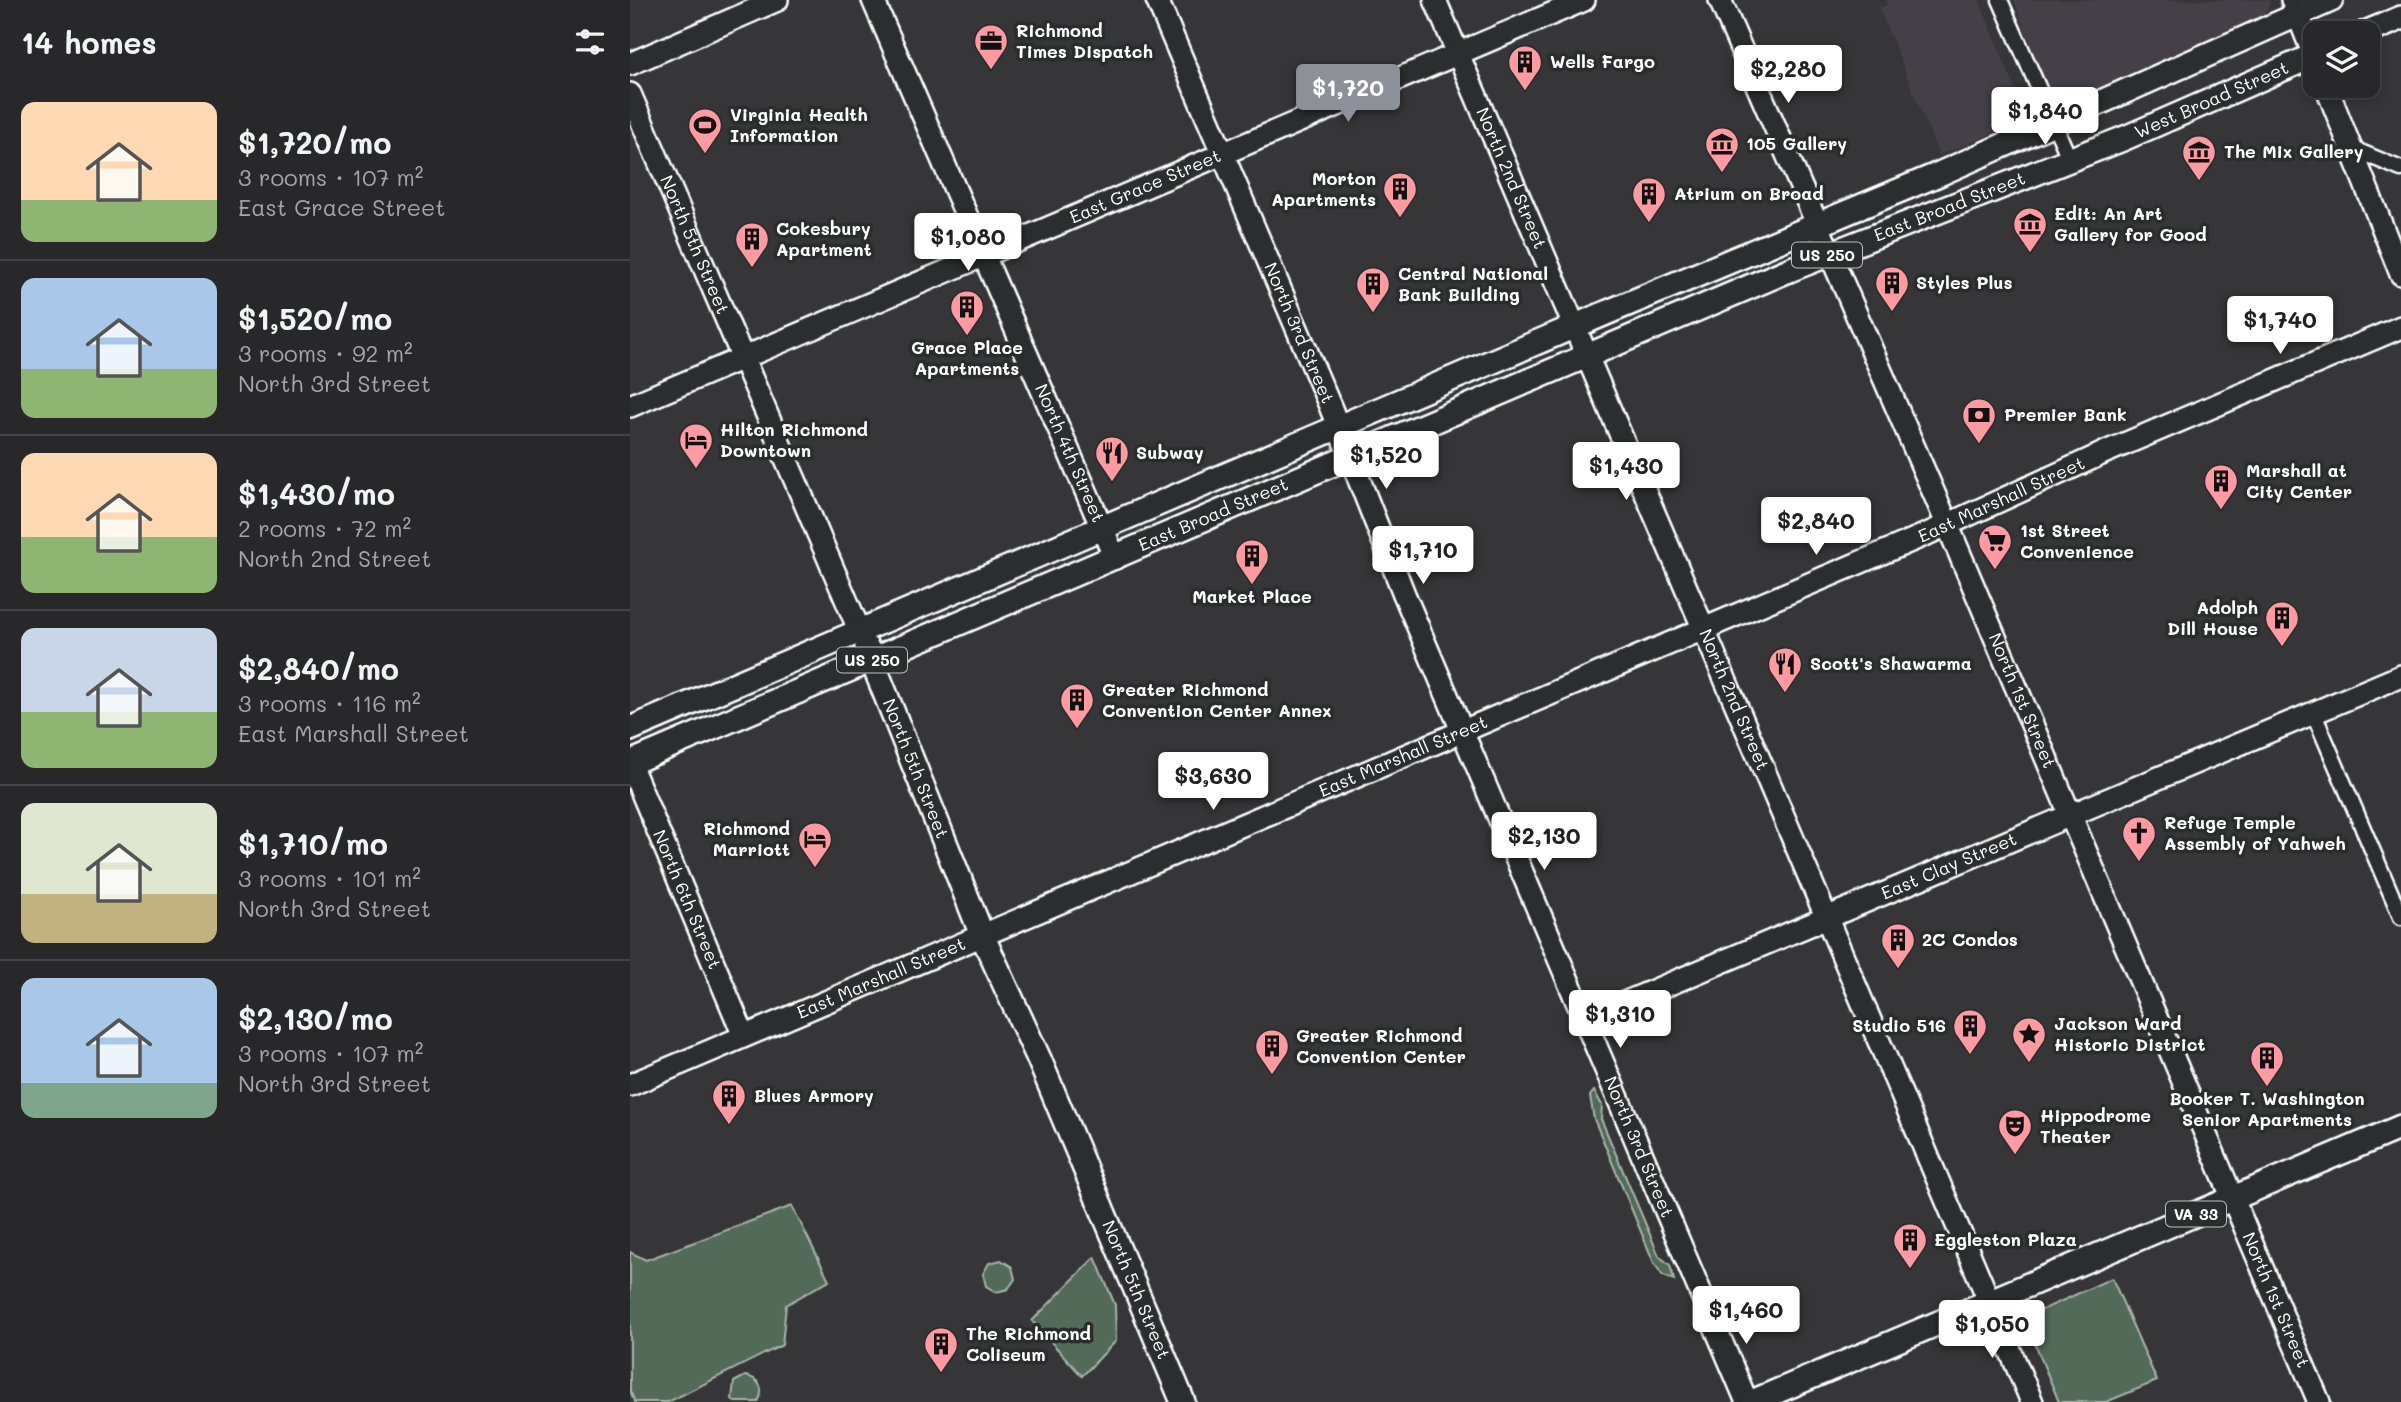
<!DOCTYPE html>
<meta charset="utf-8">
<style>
body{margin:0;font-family:Mali,sans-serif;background:#343437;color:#f1f3f6;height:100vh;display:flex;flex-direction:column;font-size:26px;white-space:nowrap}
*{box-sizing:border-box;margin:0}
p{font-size:23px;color:#a5a6a9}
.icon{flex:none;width:38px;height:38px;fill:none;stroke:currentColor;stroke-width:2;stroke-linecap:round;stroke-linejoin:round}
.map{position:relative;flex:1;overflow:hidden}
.side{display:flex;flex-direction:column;background:#28282b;width:630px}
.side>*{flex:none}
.tools{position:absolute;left:1673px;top:21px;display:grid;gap:14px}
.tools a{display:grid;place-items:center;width:77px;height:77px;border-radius:14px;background:#28282b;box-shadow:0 4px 10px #0003,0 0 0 2px #444447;font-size:35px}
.price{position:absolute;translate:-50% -60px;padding:0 16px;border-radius:7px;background:#fff;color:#222;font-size:23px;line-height:46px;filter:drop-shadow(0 2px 4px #0008)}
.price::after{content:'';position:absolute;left:50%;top:42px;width:21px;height:16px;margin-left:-10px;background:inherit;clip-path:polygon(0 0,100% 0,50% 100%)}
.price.selected{background:#8c9099;color:#fff}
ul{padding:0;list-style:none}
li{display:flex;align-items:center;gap:21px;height:175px;padding:0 21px}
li+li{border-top:2px solid #444447}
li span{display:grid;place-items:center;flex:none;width:196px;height:140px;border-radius:14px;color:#555}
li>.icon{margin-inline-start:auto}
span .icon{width:84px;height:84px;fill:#fffc;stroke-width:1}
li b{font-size:30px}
h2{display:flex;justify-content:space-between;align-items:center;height:84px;padding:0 21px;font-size:30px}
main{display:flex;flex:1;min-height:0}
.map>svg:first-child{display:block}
.built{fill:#454046}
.green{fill:#526b59;stroke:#a8b5ac;stroke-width:2}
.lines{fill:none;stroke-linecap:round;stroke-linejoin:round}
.street-casing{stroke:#fff;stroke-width:19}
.secondary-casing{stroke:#fff;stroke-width:26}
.primary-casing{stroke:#fff;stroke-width:28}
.street{stroke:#2a2d2e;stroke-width:14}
.secondary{stroke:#2a2d2e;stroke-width:21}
.primary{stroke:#2a2d2e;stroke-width:23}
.labels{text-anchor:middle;stroke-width:7;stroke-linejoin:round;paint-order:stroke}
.shield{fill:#2a2d2e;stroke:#bfc0c0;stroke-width:2}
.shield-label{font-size:16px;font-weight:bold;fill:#fff}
.poi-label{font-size:18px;font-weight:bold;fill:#fff;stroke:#2a2d2e;text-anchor:start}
.street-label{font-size:18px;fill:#fff;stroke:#2a2d2e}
</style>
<main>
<section class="side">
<h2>14 homes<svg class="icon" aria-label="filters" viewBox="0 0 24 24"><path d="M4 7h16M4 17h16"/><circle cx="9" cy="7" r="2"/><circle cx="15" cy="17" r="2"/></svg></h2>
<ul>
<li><span style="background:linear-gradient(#ffd9b3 70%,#8fb573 0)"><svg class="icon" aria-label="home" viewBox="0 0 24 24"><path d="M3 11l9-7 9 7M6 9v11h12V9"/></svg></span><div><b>$1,720/mo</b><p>3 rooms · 107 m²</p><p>East Grace Street</p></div></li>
<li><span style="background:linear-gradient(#a9c7e8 65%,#8fb573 0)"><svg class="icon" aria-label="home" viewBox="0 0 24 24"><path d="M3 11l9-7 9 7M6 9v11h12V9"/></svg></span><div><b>$1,520/mo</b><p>3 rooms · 92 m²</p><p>North 3rd Street</p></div></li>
<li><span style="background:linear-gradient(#ffd9b3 60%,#8fb573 0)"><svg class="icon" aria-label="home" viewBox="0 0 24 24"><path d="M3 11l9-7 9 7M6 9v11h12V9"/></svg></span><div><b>$1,430/mo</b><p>2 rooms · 72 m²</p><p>North 2nd Street</p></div></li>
<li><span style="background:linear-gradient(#c9d6e8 60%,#8fb573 0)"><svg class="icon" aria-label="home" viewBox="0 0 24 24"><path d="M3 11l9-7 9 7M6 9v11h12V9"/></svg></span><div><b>$2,840/mo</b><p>3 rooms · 116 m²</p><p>East Marshall Street</p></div></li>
<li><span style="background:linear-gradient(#dfe7d0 65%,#c2b280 0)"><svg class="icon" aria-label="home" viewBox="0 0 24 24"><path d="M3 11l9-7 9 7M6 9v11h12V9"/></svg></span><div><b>$1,710/mo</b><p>3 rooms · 101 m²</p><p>North 3rd Street</p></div></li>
<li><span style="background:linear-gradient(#a9c7e8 75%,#7fa58c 0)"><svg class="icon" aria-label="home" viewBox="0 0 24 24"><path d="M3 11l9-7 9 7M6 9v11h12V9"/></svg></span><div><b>$2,130/mo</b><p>3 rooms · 107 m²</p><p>North 3rd Street</p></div></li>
</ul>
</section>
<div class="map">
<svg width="1771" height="1402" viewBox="0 0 1771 1402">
<rect width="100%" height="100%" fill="#363639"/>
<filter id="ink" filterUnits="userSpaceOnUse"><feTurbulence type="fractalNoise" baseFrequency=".0143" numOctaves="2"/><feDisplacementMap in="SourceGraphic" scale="14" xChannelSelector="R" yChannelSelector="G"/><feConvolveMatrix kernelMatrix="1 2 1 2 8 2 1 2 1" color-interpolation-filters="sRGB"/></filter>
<g filter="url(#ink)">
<path class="built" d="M1256,0H1349L1392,105L1382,126L1309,155L1249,8L1258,5Z
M1384,0H1639L1640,1L1633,22L1446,102L1423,104Z"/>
<path class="green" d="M964,1091L972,1105L971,1119L1029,1256L1040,1265L1044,1280L1033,1276L1024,1263L964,1119L960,1096Z
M162,1206L199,1280L156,1305L152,1345L38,1402H5L0,1391V1252L16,1260Z
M465,1257L485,1305L486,1341L452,1376L402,1321Z
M371,1260L382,1267L385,1279L378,1289L366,1292L356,1286L353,1274L359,1263Z
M1482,1278L1527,1381L1476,1402H1429L1394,1318Z
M115,1376C130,1378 135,1390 128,1402H105L102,1399L104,1382Z"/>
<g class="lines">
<g class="street-casing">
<path id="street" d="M1370,0L1439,158
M1721,148L1771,169
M1684,714L1771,917"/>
</g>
<g class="secondary-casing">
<g id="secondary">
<path id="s1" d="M243,0L485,558"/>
<path id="s2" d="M527,0L700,406L774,594L1117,1402"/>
<path id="s3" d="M805,0C1004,467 1205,934 1402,1402"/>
<path id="s4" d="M1090,0L1309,505L1689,1402"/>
<path d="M1662,0L1685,58"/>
<path d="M0,64L147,0"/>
<path d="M1696,86L1771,274"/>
<path id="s5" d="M0,94L230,632"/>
<path id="s6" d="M0,406L954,0"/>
<path id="s7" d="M0,764L114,1036"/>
<path id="s8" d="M954,1020L1771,676"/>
<path id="s9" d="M0,1085L1297,534L1478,451L1771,327"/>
</g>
</g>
<g class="primary-casing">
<g id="primary">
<path d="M1735,33L1771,18"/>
<path id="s10" d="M237,648L352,935L409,1059L553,1402"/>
<path d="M0,729L983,310L1309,174L1701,0"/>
<path id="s11" d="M0,763L1159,270L1495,138L1685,55"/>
<path d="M1122,1402L1771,1127"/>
</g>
</g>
<use href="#street" class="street"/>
<use href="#secondary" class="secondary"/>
<use href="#primary" class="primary"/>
</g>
</g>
<defs>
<g id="office-pin" transform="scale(1.75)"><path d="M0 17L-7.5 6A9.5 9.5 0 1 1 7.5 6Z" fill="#ff9aa2" stroke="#2a2d2e"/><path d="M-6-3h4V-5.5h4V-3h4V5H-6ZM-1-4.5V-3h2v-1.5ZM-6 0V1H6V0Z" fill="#111"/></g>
<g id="building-pin" transform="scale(1.75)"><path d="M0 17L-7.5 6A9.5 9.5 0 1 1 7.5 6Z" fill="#ff9aa2" stroke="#2a2d2e"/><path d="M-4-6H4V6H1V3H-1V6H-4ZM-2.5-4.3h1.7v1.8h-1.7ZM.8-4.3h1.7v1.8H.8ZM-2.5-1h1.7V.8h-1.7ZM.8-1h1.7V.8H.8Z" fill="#111"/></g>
<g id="stadium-pin" transform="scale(1.75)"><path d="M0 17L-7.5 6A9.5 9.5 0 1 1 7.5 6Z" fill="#ff9aa2" stroke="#2a2d2e"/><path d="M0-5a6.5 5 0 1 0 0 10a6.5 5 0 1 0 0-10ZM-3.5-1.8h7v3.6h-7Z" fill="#111"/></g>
<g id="museum-pin" transform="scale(1.75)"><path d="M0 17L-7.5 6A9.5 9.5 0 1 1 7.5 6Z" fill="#ff9aa2" stroke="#2a2d2e"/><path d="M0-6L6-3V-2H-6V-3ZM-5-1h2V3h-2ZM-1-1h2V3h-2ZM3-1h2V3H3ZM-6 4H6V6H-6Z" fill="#111"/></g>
<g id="bank-pin" transform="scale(1.75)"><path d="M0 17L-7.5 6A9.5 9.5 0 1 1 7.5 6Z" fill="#ff9aa2" stroke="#2a2d2e"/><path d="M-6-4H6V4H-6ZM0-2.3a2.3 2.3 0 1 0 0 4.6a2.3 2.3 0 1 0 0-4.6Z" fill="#111"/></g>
<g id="hotel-pin" transform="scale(1.75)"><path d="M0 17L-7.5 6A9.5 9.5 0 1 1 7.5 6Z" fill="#ff9aa2" stroke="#2a2d2e"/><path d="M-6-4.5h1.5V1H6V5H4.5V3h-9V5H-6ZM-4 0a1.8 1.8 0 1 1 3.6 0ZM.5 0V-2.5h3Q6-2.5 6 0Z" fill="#111"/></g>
<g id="restaurant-pin" transform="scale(1.75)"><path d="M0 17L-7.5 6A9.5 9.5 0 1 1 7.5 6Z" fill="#ff9aa2" stroke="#2a2d2e"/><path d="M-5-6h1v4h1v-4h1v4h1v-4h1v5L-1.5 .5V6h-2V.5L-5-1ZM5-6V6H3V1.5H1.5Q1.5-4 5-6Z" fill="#111"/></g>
<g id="supermarket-pin" transform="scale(1.75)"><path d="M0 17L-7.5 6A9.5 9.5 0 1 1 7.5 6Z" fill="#ff9aa2" stroke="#2a2d2e"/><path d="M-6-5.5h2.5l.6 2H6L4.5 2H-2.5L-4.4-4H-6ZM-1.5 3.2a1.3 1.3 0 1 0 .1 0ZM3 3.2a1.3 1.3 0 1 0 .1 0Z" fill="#111"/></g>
<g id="church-pin" transform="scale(1.75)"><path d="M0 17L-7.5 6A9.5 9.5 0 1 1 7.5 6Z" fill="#ff9aa2" stroke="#2a2d2e"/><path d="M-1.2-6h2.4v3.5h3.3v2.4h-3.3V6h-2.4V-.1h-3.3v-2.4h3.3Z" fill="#111"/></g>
<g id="sight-pin" transform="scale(1.75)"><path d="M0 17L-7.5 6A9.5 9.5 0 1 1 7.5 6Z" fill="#ff9aa2" stroke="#2a2d2e"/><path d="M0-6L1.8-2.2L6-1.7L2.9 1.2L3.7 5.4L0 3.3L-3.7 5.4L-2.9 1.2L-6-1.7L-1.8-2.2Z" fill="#111"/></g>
<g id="theatre-pin" transform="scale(1.75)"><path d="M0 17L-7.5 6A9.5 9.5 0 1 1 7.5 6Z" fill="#ff9aa2" stroke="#2a2d2e"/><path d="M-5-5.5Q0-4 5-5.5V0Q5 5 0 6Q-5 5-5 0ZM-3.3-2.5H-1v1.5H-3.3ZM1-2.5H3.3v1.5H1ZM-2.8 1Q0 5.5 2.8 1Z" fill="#111"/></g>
</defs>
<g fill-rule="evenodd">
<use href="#office-pin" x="361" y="41"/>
<use href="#building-pin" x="895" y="62"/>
<use href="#stadium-pin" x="75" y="125"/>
<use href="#museum-pin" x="1092" y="144"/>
<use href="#museum-pin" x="1569" y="152"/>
<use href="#building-pin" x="770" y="189"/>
<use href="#building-pin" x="1019" y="194"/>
<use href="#museum-pin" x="1400" y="224"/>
<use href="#building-pin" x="122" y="239"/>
<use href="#building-pin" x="1262" y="283"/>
<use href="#building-pin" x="743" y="284"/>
<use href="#building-pin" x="337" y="307"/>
<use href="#bank-pin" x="1349" y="415"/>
<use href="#hotel-pin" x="66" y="440"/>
<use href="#restaurant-pin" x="482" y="453"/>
<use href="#building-pin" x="1591" y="481"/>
<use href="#supermarket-pin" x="1365" y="541"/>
<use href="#building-pin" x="622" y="556"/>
<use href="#building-pin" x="1652" y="618"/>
<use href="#restaurant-pin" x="1155" y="664"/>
<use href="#building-pin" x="447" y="700"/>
<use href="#church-pin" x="1509" y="833"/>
<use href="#hotel-pin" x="185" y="839"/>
<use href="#building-pin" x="1268" y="940"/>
<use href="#building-pin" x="1340" y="1026"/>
<use href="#sight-pin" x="1399" y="1034"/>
<use href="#building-pin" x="642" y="1046"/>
<use href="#building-pin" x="1637" y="1058"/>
<use href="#building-pin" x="99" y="1096"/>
<use href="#theatre-pin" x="1385" y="1126"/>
<use href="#building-pin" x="1280" y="1240"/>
<use href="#building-pin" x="311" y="1344"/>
</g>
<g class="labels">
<g class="shield">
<rect x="1162" y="242.5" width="70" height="25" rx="5"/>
<rect x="207" y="647.5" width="70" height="25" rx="5"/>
<rect x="1536" y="1201.5" width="60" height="25" rx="5"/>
</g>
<g class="shield-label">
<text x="1197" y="261">US 250</text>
<text x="242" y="666">US 250</text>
<text x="1566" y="1220">VA 33</text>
</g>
<g class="poi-label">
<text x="386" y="37">Richmond<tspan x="386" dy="21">Times Dispatch</tspan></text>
<text x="920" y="68">Wells Fargo</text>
<text x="100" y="121">Virginia Health<tspan x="100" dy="21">Information</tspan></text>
<text x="1116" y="150">105 Gallery</text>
<text x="1594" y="158">The Mix Gallery</text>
<text x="746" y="185" text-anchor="end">Morton<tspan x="746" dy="21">Apartments</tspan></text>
<text x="1044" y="200">Atrium on Broad</text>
<text x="1424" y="220">Edit: An Art<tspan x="1424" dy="21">Gallery for Good</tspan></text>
<text x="146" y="235">Cokesbury<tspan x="146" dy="21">Apartment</tspan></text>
<text x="768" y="280">Central National<tspan x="768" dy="21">Bank Building</tspan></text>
<text x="1286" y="289">Styles Plus</text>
<text x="337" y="354" text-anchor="middle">Grace Place<tspan x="337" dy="21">Apartments</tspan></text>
<text x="1374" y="421">Premier Bank</text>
<text x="90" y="436">Hilton Richmond<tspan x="90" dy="21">Downtown</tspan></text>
<text x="506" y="459">Subway</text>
<text x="1616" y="477">Marshall at<tspan x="1616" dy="21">City Center</tspan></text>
<text x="1390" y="537">1st Street<tspan x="1390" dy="21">Convenience</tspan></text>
<text x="622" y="603" text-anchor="middle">Market Place</text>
<text x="1628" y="614" text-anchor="end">Adolph<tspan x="1628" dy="21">Dill House</tspan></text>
<text x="1180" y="670">Scott's Shawarma</text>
<text x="472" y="696">Greater Richmond<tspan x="472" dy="21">Convention Center Annex</tspan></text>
<text x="1534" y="829">Refuge Temple<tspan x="1534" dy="21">Assembly of Yahweh</tspan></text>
<text x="160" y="835" text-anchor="end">Richmond<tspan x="160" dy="21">Marriott</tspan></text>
<text x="1292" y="946">2C Condos</text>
<text x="1424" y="1030">Jackson Ward<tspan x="1424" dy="21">Historic District</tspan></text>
<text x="1316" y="1032" text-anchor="end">Studio 516</text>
<text x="666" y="1042">Greater Richmond<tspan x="666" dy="21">Convention Center</tspan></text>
<text x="124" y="1102">Blues Armory</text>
<text x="1637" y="1105" text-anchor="middle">Booker T. Washington<tspan x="1637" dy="21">Senior Apartments</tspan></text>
<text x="1410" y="1122">Hippodrome<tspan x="1410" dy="21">Theater</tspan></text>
<text x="1304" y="1246">Eggleston Plaza</text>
<text x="336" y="1340">The Richmond<tspan x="336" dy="21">Coliseum</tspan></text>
</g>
<g class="street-label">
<text dy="6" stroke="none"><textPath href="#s11" startOffset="1715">West Broad Street</textPath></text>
<text dy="6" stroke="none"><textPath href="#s3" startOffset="194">North 2nd Street</textPath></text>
<text dy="6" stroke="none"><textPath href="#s6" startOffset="560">East Grace Street</textPath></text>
<text dy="6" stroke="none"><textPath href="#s11" startOffset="1432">East Broad Street</textPath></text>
<text dy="6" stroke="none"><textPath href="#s5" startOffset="164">North 5th Street</textPath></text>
<text dy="6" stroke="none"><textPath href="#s2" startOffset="362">North 3rd Street</textPath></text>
<text dy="6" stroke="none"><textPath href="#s1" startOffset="494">North 4th Street</textPath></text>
<text dy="6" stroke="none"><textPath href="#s9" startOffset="1491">East Marshall Street</textPath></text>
<text dy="6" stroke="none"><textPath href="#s11" startOffset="634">East Broad Street</textPath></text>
<text dy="6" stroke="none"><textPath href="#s3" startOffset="761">North 2nd Street</textPath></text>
<text dy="6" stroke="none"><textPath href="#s4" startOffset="763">North 1st Street</textPath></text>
<text dy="6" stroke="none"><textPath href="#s9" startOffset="840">East Marshall Street</textPath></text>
<text dy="6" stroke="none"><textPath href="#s10" startOffset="130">North 5th Street</textPath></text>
<text dy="6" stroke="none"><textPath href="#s8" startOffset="396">East Clay Street</textPath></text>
<text dy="6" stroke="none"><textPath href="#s7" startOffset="147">North 6th Street</textPath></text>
<text dy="6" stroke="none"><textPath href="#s9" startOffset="273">East Marshall Street</textPath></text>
<text dy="6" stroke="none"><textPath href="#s2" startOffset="1244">North 3rd Street</textPath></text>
<text dy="6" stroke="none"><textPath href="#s10" startOffset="696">North 5th Street</textPath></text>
<text dy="6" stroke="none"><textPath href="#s4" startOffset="1414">North 1st Street</textPath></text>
</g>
</g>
</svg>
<div class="tools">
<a><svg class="icon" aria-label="layers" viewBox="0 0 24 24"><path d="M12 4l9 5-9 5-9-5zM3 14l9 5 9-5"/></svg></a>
</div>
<b class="price" style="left:1158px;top:105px">$2,280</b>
<b class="price selected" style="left:718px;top:124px">$1,720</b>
<b class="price" style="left:1415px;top:147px">$1,840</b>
<b class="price" style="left:338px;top:273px">$1,080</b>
<b class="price" style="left:1650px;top:356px">$1,740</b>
<b class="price" style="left:756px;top:491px">$1,520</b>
<b class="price" style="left:996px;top:502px">$1,430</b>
<b class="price" style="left:1186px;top:557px">$2,840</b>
<b class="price" style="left:793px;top:586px">$1,710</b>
<b class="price" style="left:583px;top:812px">$3,630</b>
<b class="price" style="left:914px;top:872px">$2,130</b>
<b class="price" style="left:990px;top:1050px">$1,310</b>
<b class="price" style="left:1116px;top:1346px">$1,460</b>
<b class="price" style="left:1362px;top:1360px">$1,050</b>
</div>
</main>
